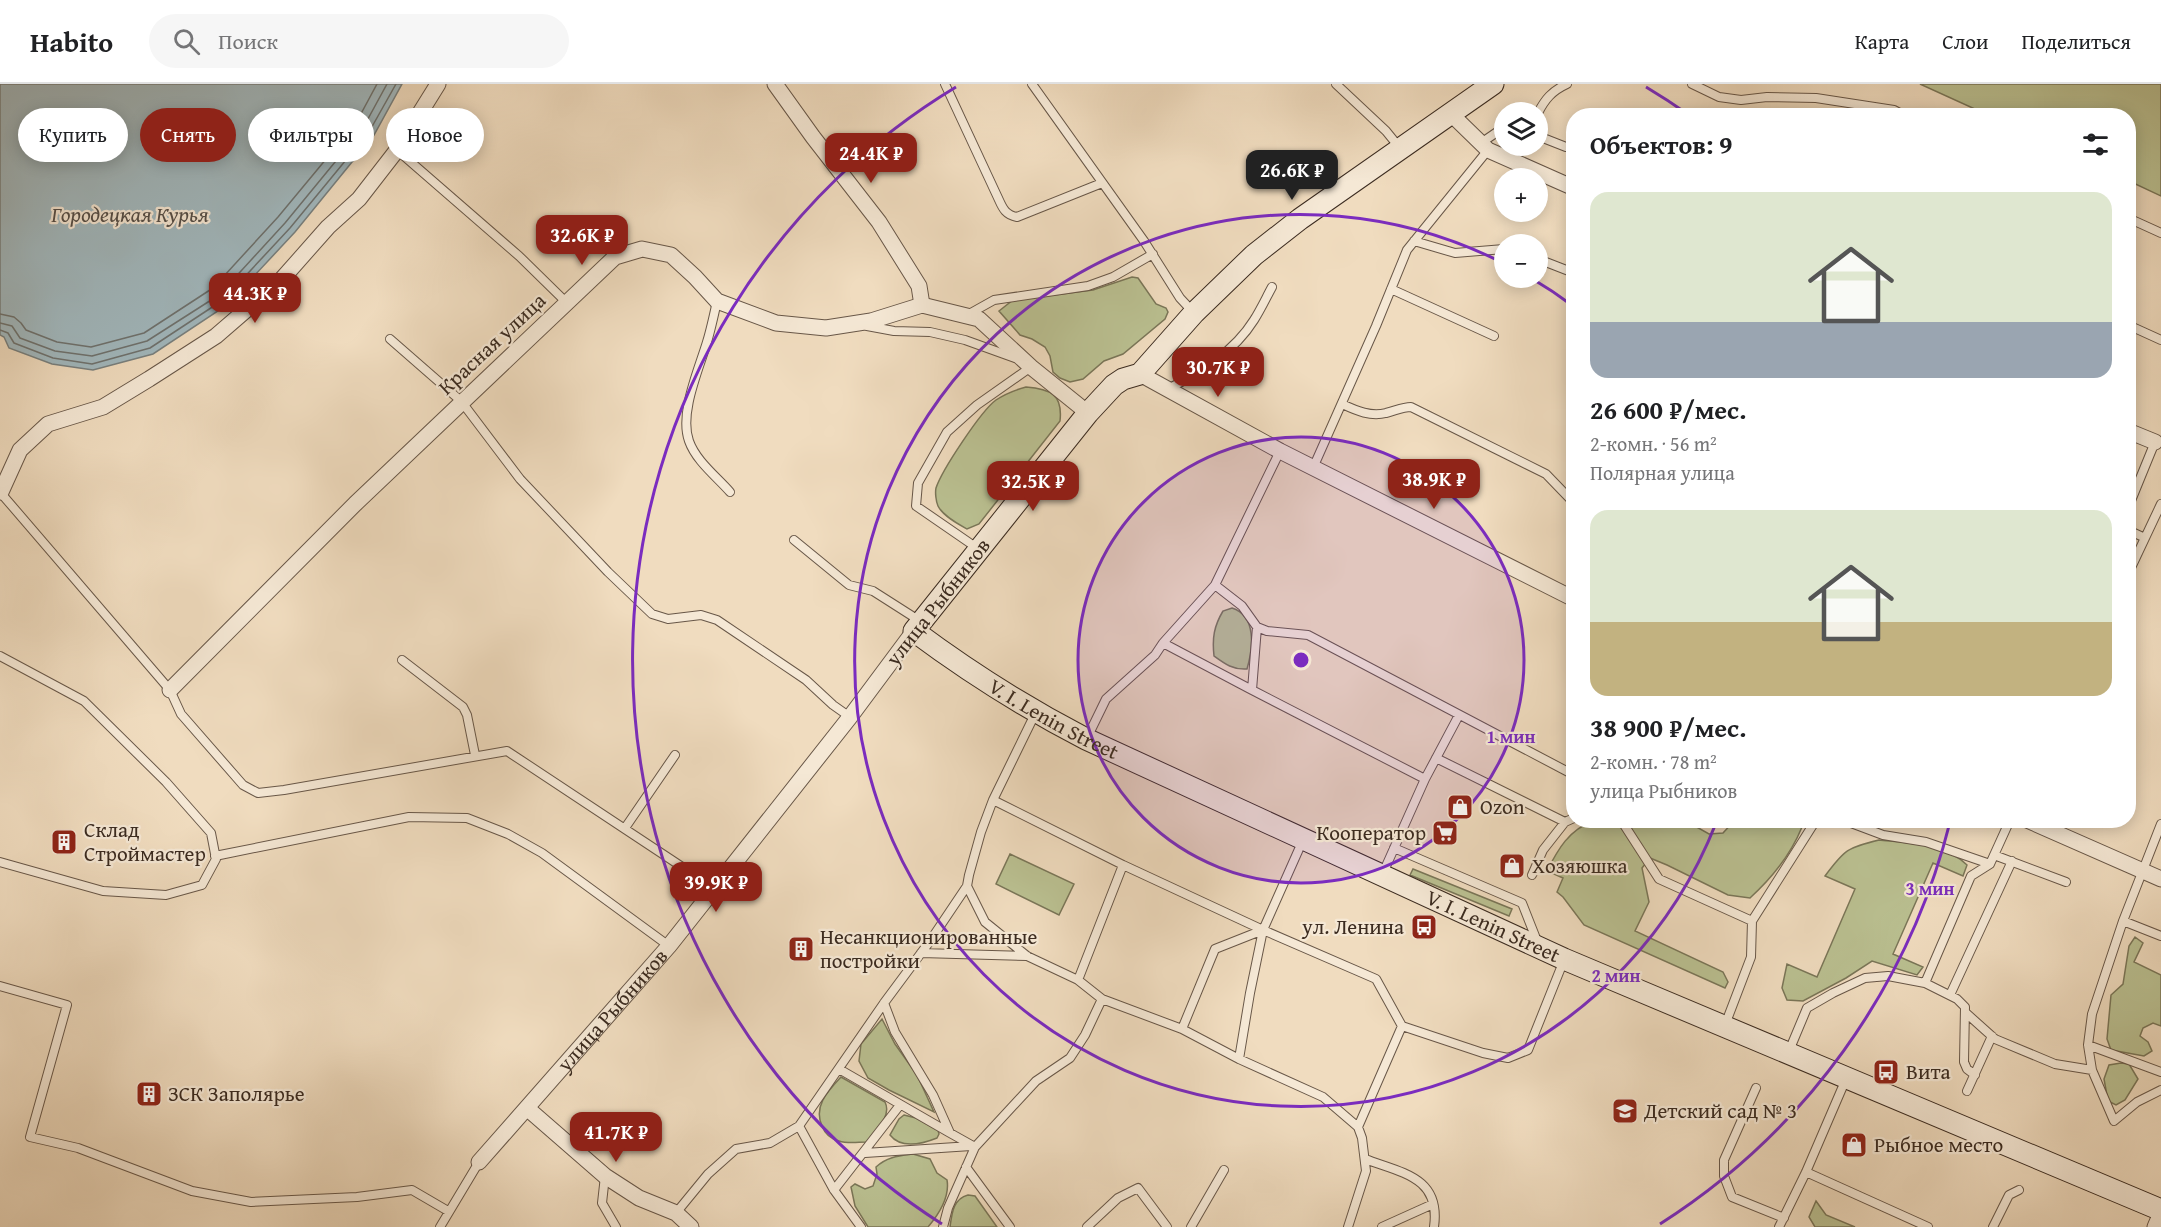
<!DOCTYPE html>
<html lang="ru">
<meta charset="utf-8">
<style>
body{margin:0;font-family:"Gentium Book Plus",serif;background:#f6f6f6;color:#202124;height:100vh;display:flex;flex-direction:column;font-size:22px;white-space:nowrap}
*{box-sizing:border-box;margin:0}
p{font-size:20px;color:#757577}
.icon{flex:none;width:33px;height:33px;fill:none;stroke:currentColor;stroke-width:2;stroke-linecap:round;stroke-linejoin:round}
.map{position:relative;flex:1;overflow:hidden}
.drawer{position:absolute;left:1566px;top:24px;width:570px;height:720px;display:flex;flex-direction:column;background:#fff;border-radius:24px;box-shadow:0 3px 15px #0003}
.drawer>*{flex:none}
.banner{position:absolute;left:18px;top:24px;width:570px;height:54px;display:flex;gap:12px}
.fabs{position:absolute;left:1494px;top:18px;display:grid;gap:12px}
.fabs a{display:grid;place-items:center;width:54px;height:54px;border-radius:50%;background:#fff;box-shadow:0 3px 15px #0003;font-size:30px}
.price{position:absolute;translate:-50% -51px;padding:0 14px;border-radius:12px;background:#8f2418;color:#fff;font-size:20px;line-height:39px;filter:drop-shadow(0 2px 3px #0008)}
.price::after{content:'';position:absolute;left:50%;top:36px;width:18px;height:14px;margin-left:-9px;background:inherit;clip-path:polygon(0 0,100% 0,50% 100%)}
.price.active{background:#222;color:#fff}
ul{padding:0;list-style:none}
li{display:grid;align-content:center;gap:12px;height:318px;padding:0 24px}
li span{display:grid;place-items:center;height:186px;border-radius:18px;color:#555}
li>.icon{margin-inline-start:auto}
span .icon{width:108px;height:108px;fill:#fffc;stroke-width:1}
li b{font-size:26px}
h2{display:flex;justify-content:space-between;align-items:center;height:72px;padding:0 24px;font-size:26px}
.pill{padding:0 21px;border-radius:27px;background:#fff;box-shadow:0 3px 15px #0003;font-size:21px;line-height:54px}
.pill.active{background:#8f2418;color:#fff}
header{display:flex;align-items:center;gap:36px;box-sizing:border-box;height:84px;padding:0 30px;background:#fff;border-bottom:2px solid #e0e0e0}
header strong{font-size:28px}
nav{display:flex;gap:33px;margin-inline-start:auto;font-size:21px}
.search{width:420px;height:54px;background:#f6f6f6;display:flex;align-items:center;gap:15px;box-sizing:border-box;padding:0 21px;border-radius:33px;color:#757577;font-size:22px}
.map>svg:first-child{display:block}
.green{fill:#bac091;stroke:#7a7658;stroke-width:1.5}
.water{fill:#a1b8be;stroke:#78807f;stroke-width:1.5}
.lines{fill:none;stroke-linecap:round;stroke-linejoin:round}
.shore{stroke:#6e726f;stroke-width:1.5}
.lane-casing{stroke:#685748;stroke-width:10}
.street-casing{stroke:#685748;stroke-width:17}
.secondary-casing{stroke:#3b2b20;stroke-width:23}
.lane{stroke:#f5e8d5;stroke-width:8}
.street{stroke:#f5e8d5;stroke-width:15}
.secondary{stroke:#f5e8d5;stroke-width:21}
.ring{fill:none;stroke:#7b2cbf;stroke-width:3}
.labels{text-anchor:middle;stroke-width:4.5;stroke-linejoin:round;paint-order:stroke}
.street-label{font-size:21px;fill:#3b2b20;stroke:#f5e8d5}
.poi-label{font-size:21px;fill:#3b2b20;stroke:#f5e8d5;text-anchor:start}
.water-label{font-size:22px;font-style:italic;fill:#544e48;stroke:#f5e8d5}
.centre{fill:#7b2cbf;stroke:#f5e8d5;stroke-width:3}
.ring-label{font-size:18px;text-anchor:middle;font-weight:bold;fill:#7b2cbf;stroke:#f5e8d5;stroke-width:4.5;stroke-linejoin:round;paint-order:stroke}
</style>
<header>
<strong>Habito</strong>
<div class="search"><svg class="icon" aria-label="search" viewBox="0 0 24 24"><circle cx="10" cy="10" r="6"/><path d="M15 15l6 6"/></svg>Поиск</div>
<nav><a>Карта</a><a>Слои</a><a>Поделиться</a></nav>
</header>
<div class="map">
<svg width="2161" height="1143" viewBox="0 0 2161 1143">
<rect width="100%" height="100%" fill="#f0dcbf"/>
<filter id="stains"><feTurbulence type="fractalNoise" baseFrequency=".00333" numOctaves="4"/><feColorMatrix values="0 0 0 0 .2 0 0 0 0 .09 0 0 0 0 .02 0 0 0 .5 -.17"/></filter>
<radialGradient id="worn" r=".72"><stop offset=".6" stop-color="#630" stop-opacity="0"/><stop offset="1" stop-color="#630" stop-opacity=".3"/></radialGradient>
<path class="green" d="M1920,0H2161V112L2129,97L2128,32L1988,31Z
M1132,193L1138,194L1156,220L1166,224L1168,228L1165,235L1123,270L1104,277L1083,295L1070,298L1060,294L1053,288L1050,272L1045,263L1032,255L1020,251L999,227L1013,216L1093,206Z
M1026,303C1050,305 1063,310 1060,337L979,440L967,445C958,440 943,432 938,422C936,418 935,408 936,404C942,386 981,327 996,316C1005,310 1015,306 1026,303Z
M1232,524C1257,532 1253,564 1247,585C1233,586 1225,580 1214,572C1212,554 1214,542 1223,527Z
M1593,737H1686L1709,750L1723,749L1734,737H1799L1802,743C1791,770 1772,794 1750,814L1728,811L1667,781L1650,774L1642,784L1649,818L1635,847L1723,888L1728,898L1725,904L1584,841L1563,813L1557,808L1563,794L1547,787C1558,765 1569,746 1593,737Z
M1879,756C1907,759 1946,760 1967,781L1963,792L1933,779L1893,870L1923,883L1917,891L1872,877L1846,894L1803,917L1787,916L1782,904L1787,880L1817,893L1855,805L1825,792C1845,765 1847,764 1879,756Z
M1010,770L1074,800L1059,831L996,800Z
M1413,785L1512,825L1509,832L1410,791Z
M2135,853L2143,859L2134,878L2161,891V942L2153,939L2143,944L2140,952L2148,958L2152,967L2144,972L2111,966L2107,955L2111,911L2123,900L2129,862Z
M882,935L895,960L917,991L934,1028L889,1006L868,994L859,977L861,960Z
M2121,979L2129,980L2138,995L2125,1016L2116,1021L2108,1017L2104,995L2109,981Z
M841,993L885,1018C892,1032 876,1047 867,1058C858,1058 848,1060 839,1057C831,1055 825,1050 822,1042C813,1022 828,1007 841,993Z
M904,1031L916,1034L938,1046L939,1050L937,1054C922,1060 901,1065 890,1051L899,1035Z
M913,1070L930,1075L937,1089L947,1096C950,1113 939,1130 928,1143H868L855,1122L851,1103L855,1100L865,1105L873,1102L877,1090L876,1083C887,1073 898,1072 913,1070Z
M968,1111L975,1112L997,1143H950C952,1129 953,1115 968,1111Z
M1816,1117L1826,1131L1855,1143H1815L1809,1133Z"/>
<path class="water" d="M0,0H402L374,51L295,148L227,221L153,270L93,286L52,280L9,264L4,253L0,251Z"/>
<g class="lines">
<path class="shore" d="M0,230L14,233L21,239L26,246L57,258L91,263L144,249L213,204L278,133L356,39L377,0
M0,239L12,242L20,254L55,267L92,272L147,257L219,211L285,139L363,44L387,0
M0,246L8,249L14,259L53,274L92,280L150,264L223,216L290,144L369,48L396,0"/>
<g class="lane-casing">
<path id="lane" d="M945,0L999,116C1003,125 1006,131 1017,133L1102,99
M1032,0L1144,157L1180,214L1194,229
M1336,0L1386,47L1399,63
M1692,0L1719,13L1741,16L1767,13L1816,14L1894,26L1905,32
M1538,29C1545,15 1552,7 1567,0
M1538,52L1566,63H1574
M1481,59L1500,46H1504
M397,66L519,172L567,219
M2128,134L2161,149
M1414,157L1455,169L1504,165
M1538,175L1574,189
M1391,205L1494,252
M717,217C714,231 711,245 707,258C699,285 679,329 689,357C696,377 717,393 730,408
M969,230L994,216L1088,202L1113,193L1153,170
M2128,241L2161,256
M867,242L894,247L930,248L965,256L1015,274
M390,255L461,317L520,395L608,488L652,530L668,535L701,531L717,536L806,596L833,621L850,633
M1168,305C1201,288 1234,268 1254,236C1261,225 1266,214 1272,203
M1342,320C1357,327 1371,333 1386,329C1395,327 1402,323 1411,323L1546,390L1574,419
M1280,367L1215,501L1242,522L1257,543L1267,547L1308,551L1574,691
M1313,384L1376,242L1407,166L1488,66
M0,408L170,606L181,630L243,701L258,709L284,706L507,667L714,804
M2128,424L2155,358H2158
M2128,446L2145,454
M794,456L849,501L873,507L920,537
M977,464L916,422L918,399L947,348L977,321L1031,283
M2128,490L2161,420
M1163,559L1252,606L1257,543
M0,572L84,617L166,698L211,749L216,775L202,801L166,811L103,807L0,778
M402,576L463,623L467,631L475,671
M1252,606L1425,695
M1035,630L993,716L981,748L969,791L967,802L985,838L1027,872L1078,896L1102,915L1182,945L1239,975
M1087,654L1106,615L1155,571L1163,559L1215,501
M1436,674L1565,738L1574,734
M993,716L1123,781L1263,846L1376,895L1402,942L1483,969L1508,974L1528,966L1564,876
M1621,736L1659,795L1752,837
M1843,736L1883,751L1926,758L1990,780
M2161,740L2123,837L2092,930L2088,961L2092,986L2114,1037L2137,1018L2161,1006
M625,744L675,671
M1303,756L1263,846L1250,909L1239,975L1323,1013L1358,1043L1362,1054L1366,1087L1348,1143
M1394,764L1522,819L1537,857
M1994,771L2066,798
M215,772L409,733L467,734L508,750L542,769L669,862
M1383,789L1425,695L1459,631
M1532,791L1543,766L1565,738
M2123,837L2161,852
M921,869L1027,872
M1078,896L1123,781
M0,902L67,921L30,1053L78,1064L192,1107L251,1118L357,1113L412,1106L448,1127
M1950,911L2012,777
M884,919L895,948L933,1011L950,1049L975,1063
M1966,929L1995,955L2055,980L2092,986
M1725,941L1751,873L1752,837L1816,736
M1182,945L1215,865L1263,846
M2088,961L2161,988
M1789,967L1807,924L1833,909L1865,894L1888,892L1925,899
M839,985L950,1049
M1975,991L1967,985L1964,978L1965,923L1957,915L1925,899L1971,792L1990,780L2010,736
M1756,1004L1724,1076V1092L1732,1113L1784,1134
M1967,1007L1992,952
M1358,1043L1402,942
M865,1069L971,1062
M1365,1075C1402,1089 1441,1093 1434,1143
M966,1083L1010,1143
M1806,1088L1928,1143
M605,1092L602,1119L616,1143
M834,1106L900,1021
M676,1129L708,1090L736,1065L770,1059L799,1042
M440,1143L479,1078
M861,1143L834,1106L799,1042L884,919L930,857L967,802
M943,1143L948,1124L975,1063L1036,997L1070,974L1085,951L1102,915
M1087,1143L1118,1114L1138,1104L1167,1143
M1191,1143L1224,1086
M1382,1143L1433,1120
M1779,1143L1806,1088L1846,995
M1993,1143L2009,1111L2019,1106"/>
</g>
<g class="street-casing">
<g id="street">
<path d="M775,0L813,53L879,138L919,202L922,221"/>
<path d="M1450,29L1488,66L1574,104"/>
<path d="M1140,290L1280,367L1574,515"/>
<path d="M2128,347L2155,358"/>
<path d="M1,408L20,366L48,340L103,323L149,295L216,252L282,195L328,143L359,115L397,66L438,0"/>
<path d="M170,606L355,420L615,173L642,165L671,171L695,193L717,217L776,239L826,244L871,237L922,221L979,235L1031,283L1088,329"/>
<path d="M2027,736L2161,795"/>
<path d="M528,1025L605,1092L639,1114L676,1129L691,1143"/>
<path id="s1" d="M479,1078L669,862L850,633L914,547"/>
<path d="M2155,1143L2161,1129"/>
</g>
</g>
<g class="secondary-casing">
<g id="secondary">
<path id="s2" d="M1493,0L1300,135L1254,171L1194,229L1140,290L1123,295L1114,301L1088,329L914,547C969,588 1026,624 1086,655L1564,875L2161,1126"/>
</g>
</g>
<use href="#lane" class="lane"/>
<use href="#street" class="street"/>
<use href="#secondary" class="secondary"/>
</g>
<circle cx="1301" cy="576" r="223" fill="#7b2cbf" fill-opacity=".12"/>
<g class="ring">
<circle cx="1301" cy="576" r="223"/>
<path d="M1716 739A446 446 0 1 1 1503 179M1531 194A446 446 0 0 1 1573 222"/>
<path d="M1950 738A669 669 0 0 1 1660 1140M942 1140A669 669 0 0 1 956 3M1646 3A669 669 0 0 1 1689 31"/>
</g>
<defs>
<g id="shop-square" transform="scale(1.35)"><rect x="-9" y="-9" width="18" height="18" rx="4" fill="#8f2418" stroke="#f5e8d5"/><path d="M-5-2.5h2.3a2.7 3.5 0 0 1 5.4 0H5L5.5 6h-11ZM-1.5-2.5h3a1.5 2.3 0 0 0-3 0Z" fill="#fff"/></g>
<g id="supermarket-square" transform="scale(1.35)"><rect x="-9" y="-9" width="18" height="18" rx="4" fill="#8f2418" stroke="#f5e8d5"/><path d="M-6-5.5h2.5l.6 2H6L4.5 2H-2.5L-4.4-4H-6ZM-1.5 3.2a1.3 1.3 0 1 0 .1 0ZM3 3.2a1.3 1.3 0 1 0 .1 0Z" fill="#fff"/></g>
<g id="building-square" transform="scale(1.35)"><rect x="-9" y="-9" width="18" height="18" rx="4" fill="#8f2418" stroke="#f5e8d5"/><path d="M-4-6H4V6H1V3H-1V6H-4ZM-2.5-4.3h1.7v1.8h-1.7ZM.8-4.3h1.7v1.8H.8ZM-2.5-1h1.7V.8h-1.7ZM.8-1h1.7V.8H.8Z" fill="#fff"/></g>
<g id="bus-square" transform="scale(1.35)"><rect x="-9" y="-9" width="18" height="18" rx="4" fill="#8f2418" stroke="#f5e8d5"/><path d="M-5-6H5V4H4V6H2V4H-2V6H-4V4H-5ZM-3.5-4V0h7V-4ZM-3.5 1.2v1.5H-2V1.2ZM2 1.2v1.5H3.5V1.2Z" fill="#fff"/></g>
<g id="school-square" transform="scale(1.35)"><rect x="-9" y="-9" width="18" height="18" rx="4" fill="#8f2418" stroke="#f5e8d5"/><path d="M0-5L7-2L0 1L-7-2ZM-4 1L0 2.5L4 1V4Q0 6-4 4Z" fill="#fff"/></g>
</defs>
<g fill-rule="evenodd">
<use href="#shop-square" x="1460" y="723"/>
<use href="#supermarket-square" x="1445" y="749"/>
<use href="#building-square" x="64" y="758"/>
<use href="#shop-square" x="1512" y="782"/>
<use href="#bus-square" x="1424" y="843"/>
<use href="#building-square" x="801" y="865"/>
<use href="#bus-square" x="1886" y="988"/>
<use href="#building-square" x="149" y="1010"/>
<use href="#school-square" x="1625" y="1027"/>
<use href="#shop-square" x="1854" y="1061"/>
</g>
<g class="labels">
<g class="street-label">
<text transform="translate(492 260) rotate(-43)" y="7">Красная улица</text>
<text transform="translate(938 518) rotate(-52)" y="7">улица Рыбников</text>
<text dy="7" stroke="none"><textPath href="#s2" startOffset="970">V. I. Lenin Street</textPath></text>
<text dy="7" stroke="none"><textPath href="#s2" startOffset="1456">V. I. Lenin Street</textPath></text>
<text dy="7" stroke="none"><textPath href="#s1" startOffset="202">улица Рыбников</textPath></text>
</g>
<g class="poi-label">
<text x="1480" y="730">Ozon</text>
<text x="84" y="753">Склад<tspan x="84" dy="24">Строймастер</tspan></text>
<text x="1426" y="756" text-anchor="end">Кооператор</text>
<text x="1532" y="789">Хозяюшка</text>
<text x="1404" y="850" text-anchor="end">ул. Ленина</text>
<text x="820" y="860">Несанкционированные<tspan x="820" dy="24">постройки</tspan></text>
<text x="1906" y="995">Вита</text>
<text x="168" y="1017">ЗСК Заполярье</text>
<text x="1644" y="1034">Детский сад № 3</text>
<text x="1874" y="1068">Рыбное место</text>
</g>
<g class="water-label">
<text x="130" y="138">Городецкая Курья</text>
</g>
</g>
<circle cx="1301" cy="576" r="9" class="centre"/>
<g class="ring-label">
<text x="1511" y="659">1 мин</text>
<text x="1930" y="811">3 мин</text>
<text x="1616" y="898">2 мин</text>
</g>
<rect width="100%" height="100%" filter="url(#stains)"/>
<rect width="100%" height="100%" fill="url(#worn)"/>
</svg>
<div class="fabs">
<a><svg class="icon" aria-label="layers" viewBox="0 0 24 24"><path d="M12 4l9 5-9 5-9-5zM3 14l9 5 9-5"/></svg></a>
<a>+</a>
<a>−</a>
</div>
<b class="price" style="left:871px;top:100px">24.4K ₽</b>
<b class="price active" style="left:1292px;top:117px">26.6K ₽</b>
<b class="price" style="left:582px;top:182px">32.6K ₽</b>
<b class="price" style="left:255px;top:240px">44.3K ₽</b>
<b class="price" style="left:1218px;top:314px">30.7K ₽</b>
<b class="price" style="left:1434px;top:426px">38.9K ₽</b>
<b class="price" style="left:1033px;top:428px">32.5K ₽</b>
<b class="price" style="left:716px;top:829px">39.9K ₽</b>
<b class="price" style="left:616px;top:1079px">41.7K ₽</b>
<div class="banner">
<a class="pill">Купить</a>
<a class="pill active">Снять</a>
<a class="pill">Фильтры</a>
<a class="pill">Новое</a>
</div>
<section class="drawer">
<h2>Объектов: 9<svg class="icon" aria-label="filters" viewBox="0 0 24 24"><path d="M4 7h16M4 17h16"/><circle cx="9" cy="7" r="2"/><circle cx="15" cy="17" r="2"/></svg></h2>
<ul>
<li><span style="background:linear-gradient(#dfe7d0 70%,#9aa5b1 0)"><svg class="icon" aria-label="home" viewBox="0 0 24 24"><path d="M3 11l9-7 9 7M6 9v11h12V9"/></svg></span><div><b>26 600 ₽/мес.</b><p>2-комн. · 56 m²</p><p>Полярная улица</p></div></li>
<li><span style="background:linear-gradient(#dfe7d0 60%,#c2b280 0)"><svg class="icon" aria-label="home" viewBox="0 0 24 24"><path d="M3 11l9-7 9 7M6 9v11h12V9"/></svg></span><div><b>38 900 ₽/мес.</b><p>2-комн. · 78 m²</p><p>улица Рыбников</p></div></li>
</ul>
</section>
</div>
